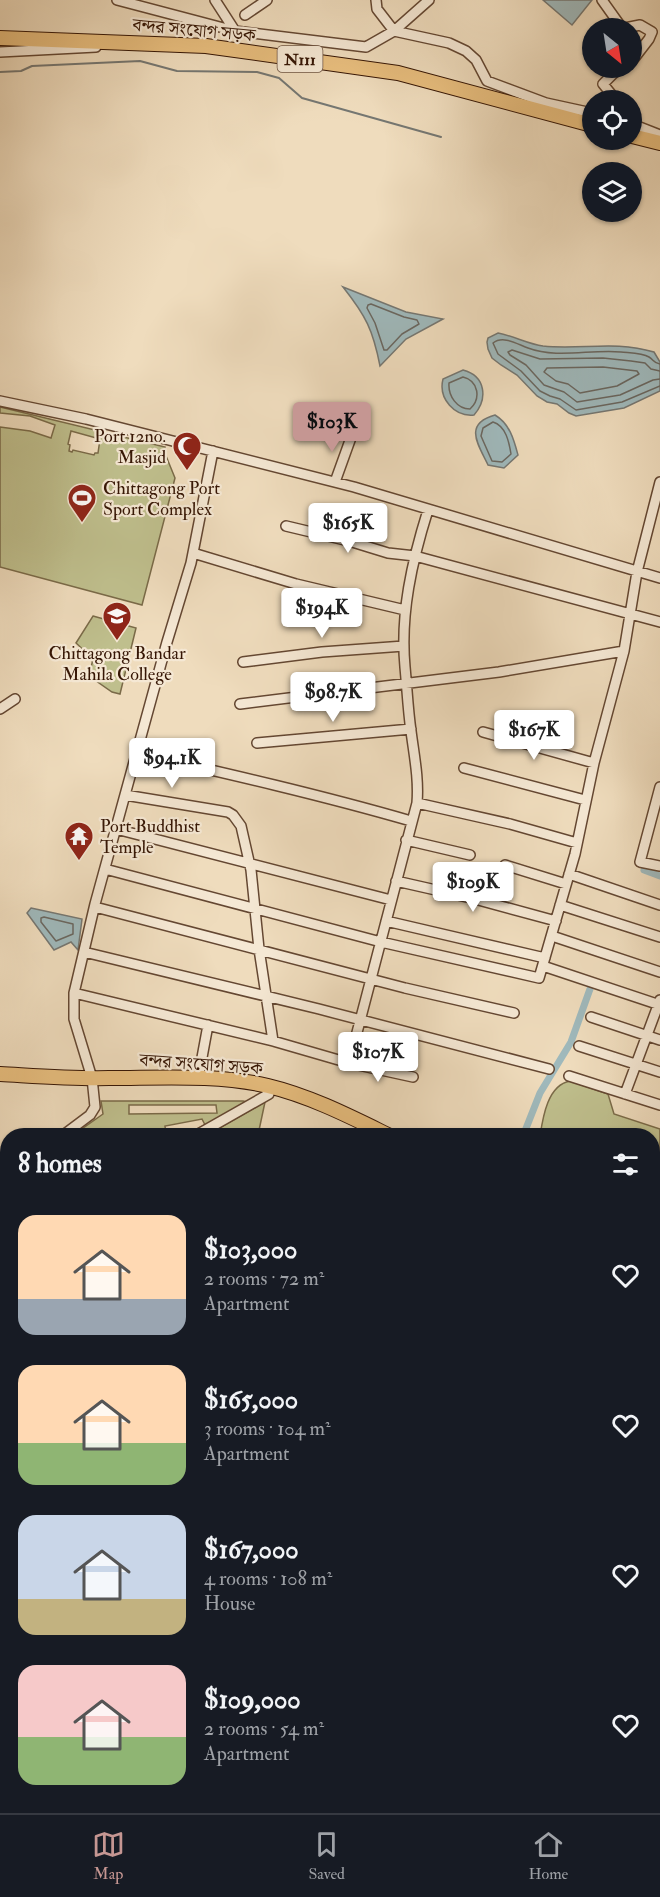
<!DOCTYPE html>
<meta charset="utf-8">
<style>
body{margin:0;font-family:"IM FELL Double Pica","Noto Serif Bengali",serif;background:#242831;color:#f1f3f6;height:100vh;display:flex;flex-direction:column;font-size:22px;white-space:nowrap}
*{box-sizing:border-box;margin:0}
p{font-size:20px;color:#9ea1a6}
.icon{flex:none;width:33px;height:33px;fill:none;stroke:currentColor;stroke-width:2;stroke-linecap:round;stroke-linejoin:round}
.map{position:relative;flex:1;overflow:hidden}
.panel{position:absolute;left:0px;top:1128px;width:660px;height:686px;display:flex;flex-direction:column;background:#171b24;border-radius:24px 24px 0 0;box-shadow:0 2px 4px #0004}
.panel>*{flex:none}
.needle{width:39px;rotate:150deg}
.tools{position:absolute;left:582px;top:18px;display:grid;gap:12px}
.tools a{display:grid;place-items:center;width:60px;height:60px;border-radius:50%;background:#171b24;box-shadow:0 2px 4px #0004;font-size:30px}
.price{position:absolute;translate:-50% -51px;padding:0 14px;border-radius:6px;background:#fff;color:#222;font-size:20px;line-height:39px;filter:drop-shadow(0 2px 3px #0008)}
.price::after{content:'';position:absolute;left:50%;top:36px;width:18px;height:14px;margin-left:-9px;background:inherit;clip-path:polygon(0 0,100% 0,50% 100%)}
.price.active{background:#c59692;color:#111}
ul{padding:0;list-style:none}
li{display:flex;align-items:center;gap:18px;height:150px;padding:0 18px}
li span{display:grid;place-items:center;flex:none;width:168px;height:120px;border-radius:18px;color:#555}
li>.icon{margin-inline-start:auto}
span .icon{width:72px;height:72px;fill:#fffc;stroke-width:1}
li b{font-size:26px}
h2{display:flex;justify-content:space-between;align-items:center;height:72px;padding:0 18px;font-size:26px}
.menu{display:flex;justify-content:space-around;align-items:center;height:84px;border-top:2px solid #363941;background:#171b24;font-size:16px;color:#9ea1a6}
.menu a{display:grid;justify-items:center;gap:3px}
.menu .active{color:#c59692}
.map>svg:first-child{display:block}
.green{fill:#bfbf8d;stroke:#7a6a48;stroke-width:1.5;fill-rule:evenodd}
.water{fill:#9fb9bc;stroke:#757772;stroke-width:1.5}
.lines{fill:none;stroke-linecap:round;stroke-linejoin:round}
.shore{stroke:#6a6760;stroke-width:1.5}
.stream{stroke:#757772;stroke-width:2}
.canal{stroke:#9fb9bc;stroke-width:7}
.minor-casing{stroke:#644732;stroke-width:12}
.major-casing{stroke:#351504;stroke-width:15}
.highway-casing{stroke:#351504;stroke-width:16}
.minor{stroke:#f5e8d4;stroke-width:9}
.major{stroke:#e8be7e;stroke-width:12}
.highway{stroke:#e8be7e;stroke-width:14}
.labels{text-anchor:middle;stroke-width:4.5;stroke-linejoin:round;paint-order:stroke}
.shield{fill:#f5e8d4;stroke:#6f5442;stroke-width:1.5}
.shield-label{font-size:16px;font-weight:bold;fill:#351504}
.street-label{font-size:18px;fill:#351504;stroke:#f5e8d4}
.poi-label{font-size:18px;fill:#351504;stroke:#f5e8d4;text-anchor:start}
</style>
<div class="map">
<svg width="660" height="1813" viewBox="0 0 660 1813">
<rect width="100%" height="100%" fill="#efdcbd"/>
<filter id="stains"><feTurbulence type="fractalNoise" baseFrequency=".00333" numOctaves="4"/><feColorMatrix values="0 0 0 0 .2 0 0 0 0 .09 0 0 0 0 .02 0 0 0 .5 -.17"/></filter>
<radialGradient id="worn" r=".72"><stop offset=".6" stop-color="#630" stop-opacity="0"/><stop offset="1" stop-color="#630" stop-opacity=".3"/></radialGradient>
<path class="green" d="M0,407L165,447L164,451L175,478L142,605L0,567V427L30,431L51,438L55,425L30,416L0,413ZM71,431L100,439L98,453H95L94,455L73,450L72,452L69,451L70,445L68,444Z
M93,616L136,628L120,694L112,692L89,676L93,659L76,643Z
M570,1081L608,1094L614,1114L660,1129V1200L653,1198L652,1136H540C543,1116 548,1085 570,1081Z
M101,1101H243L248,1102L188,1135H185L205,1125L202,1119L165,1126L166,1135L72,1136L103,1114ZM129,1105H216L217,1113L129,1114Z
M265,1102L258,1135L205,1136Z
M659,1682L660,1685V1778L652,1765L658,1740L653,1731V1686Z
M390,1806H449L459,1813H394Z
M527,1806H577L581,1812L531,1813Z"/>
<path class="water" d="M543,0H592L572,25Z
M343,287L406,312L443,319L406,339L380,366C373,330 366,316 343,287Z
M498,333C514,336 528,344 543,346C582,350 614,340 654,352L660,362V391L624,408L576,416L569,413L557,404L547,402L537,396L517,375L501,365L492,358L488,349L487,342L488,338Z
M463,370C486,376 488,399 474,415C455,417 438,399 443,379Z
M495,415C510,424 514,440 518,455L504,468L488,465C478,444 463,424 495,415Z
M31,908L82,919L78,950L71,942L54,950L27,913Z
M21,1806H116L115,1813H24Z"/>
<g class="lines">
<path class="shore" d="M371,304L404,317L417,320L419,324L402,334L387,350H384L375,323L367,308L368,305Z
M660,364C653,363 654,360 649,357C642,353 629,353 621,352C591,349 557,359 528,348C517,344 503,335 493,343L498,354L521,371L540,391L550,396L560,399L576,410L622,402L660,386
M603,367L637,371L639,374L617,386L580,393L568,384L556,381L544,372L547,368Z
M660,371L651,369L645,363L631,361L603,358L540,359L512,350L508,352L510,355L526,365L544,385L564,392L577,402L620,395L653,380L660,379
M463,377C479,381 481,399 470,409C457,409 448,396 449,383Z
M493,422C506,426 509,442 511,454L502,462L492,461L481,436L483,428Z
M44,917L73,924V934L56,941L41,922V918Z"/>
<path class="stream" d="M0,72L21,71L32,66L140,61L177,71L257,72L279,78L302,98L441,137"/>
<path class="canal" d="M644,870L660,876
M523,1136L540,1093L571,1042L590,989
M652,1203L660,1205
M0,1324L8,1318
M465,1806L468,1810L467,1813"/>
<g class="minor-casing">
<path id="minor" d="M117,0L235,31L366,47L394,31L429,0
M215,0L235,31
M376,0L377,9L394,31L449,43L466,51L476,60L487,81L546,103L592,113
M602,0L622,28
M245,15L267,0
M625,28L640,25L652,32L649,39L632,61
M0,52L96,47
M616,100L603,84L619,68
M632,124L660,135
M0,401L86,419L354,487L660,578
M335,482L353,432
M286,526L349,541L388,553L415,556L660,622
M193,553L296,584L405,610
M243,662L322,652L404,646
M240,704L499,672L624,651
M0,709L15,699
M483,732L594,763
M257,743L411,729
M137,753C229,774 321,795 411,821
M464,768L585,800
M660,787L640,862L660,866
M125,795L228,812L233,815L241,826L251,870L259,949L273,1041
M417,803L510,824L577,843
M116,829L391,900
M406,840L470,855
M505,865L566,884
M105,869L381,942L539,978L575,854L594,763L624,651L637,572L660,482
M569,874L660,905
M396,881L471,898L556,921
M560,905L660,937
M95,907L405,988L514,1013
M386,921L545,958
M552,936L660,972
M84,952L319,1009L549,1069
M543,966L660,1005
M74,993L273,1041L349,1063L413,1077
M591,1017L660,1040
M579,1046L660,1072
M349,1063L417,803C419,778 414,755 411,731C408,710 407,688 405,667C400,614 412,561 428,510
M569,1076L660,1105
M198,1079L208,1025
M625,1094L660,1000
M62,1136L90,1115L95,1107L92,1078L74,1019V993L95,904L167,642L191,563L213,451
M195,1136L269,1094
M0,1180L8,1175
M652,1217L660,1219
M0,1231L8,1242
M0,1337L8,1332
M652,1391L660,1387
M0,1465L8,1470
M0,1481L8,1476
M0,1508L8,1515
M0,1582L8,1574
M652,1590L660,1602
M652,1615L660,1610
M652,1680L660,1676
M0,1692L8,1688
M600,1806L606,1813
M375,1813L384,1810L387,1813"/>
</g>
<g class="major-casing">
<path id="major" d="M652,1504L660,1498
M652,1518L660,1513
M226,1813L236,1806
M246,1813L255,1806"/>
</g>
<g class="highway-casing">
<path id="highway" d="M0,38L206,46L398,73L592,125
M632,136L660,143
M0,1074C36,1076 73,1079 109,1078C160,1078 218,1074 268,1086C310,1096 351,1117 390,1136
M652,1269L660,1273"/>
</g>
<use href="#minor" class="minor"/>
<use href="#major" class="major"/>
<use href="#highway" class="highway"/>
</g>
<defs>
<g id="mosque-pin" transform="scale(1.5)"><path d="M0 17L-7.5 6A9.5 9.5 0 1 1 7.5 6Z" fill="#8f2418" stroke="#f5e8d4"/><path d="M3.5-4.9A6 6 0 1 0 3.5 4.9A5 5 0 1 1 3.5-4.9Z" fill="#fff"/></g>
<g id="stadium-pin" transform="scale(1.5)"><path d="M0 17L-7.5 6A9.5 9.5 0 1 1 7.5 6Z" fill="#8f2418" stroke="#f5e8d4"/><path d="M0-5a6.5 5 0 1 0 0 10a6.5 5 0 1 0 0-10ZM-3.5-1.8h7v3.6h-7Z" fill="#fff"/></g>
<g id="university-pin" transform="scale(1.5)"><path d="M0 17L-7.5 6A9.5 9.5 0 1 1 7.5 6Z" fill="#8f2418" stroke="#f5e8d4"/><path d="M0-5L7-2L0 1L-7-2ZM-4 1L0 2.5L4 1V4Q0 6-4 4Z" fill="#fff"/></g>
<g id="temple-pin" transform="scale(1.5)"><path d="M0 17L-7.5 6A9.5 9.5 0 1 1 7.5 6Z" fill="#8f2418" stroke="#f5e8d4"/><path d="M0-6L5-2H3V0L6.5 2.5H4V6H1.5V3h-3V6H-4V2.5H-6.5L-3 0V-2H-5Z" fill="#fff"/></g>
</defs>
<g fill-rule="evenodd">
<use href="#mosque-pin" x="187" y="446"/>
<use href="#stadium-pin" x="82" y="498"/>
<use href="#university-pin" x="117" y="616"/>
<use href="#temple-pin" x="79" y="836"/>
</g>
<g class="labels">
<rect class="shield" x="277.5" y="46" width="45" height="26" rx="4.5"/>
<g class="shield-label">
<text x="300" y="65">N111</text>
</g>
<g class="street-label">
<text transform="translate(194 30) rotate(5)" y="6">বন্দর সংযোগ সড়ক</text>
<text transform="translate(201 1064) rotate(4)" y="6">বন্দর সংযোগ সড়ক</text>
</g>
<g class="poi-label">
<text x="166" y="442" text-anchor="end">Port 12no.<tspan x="166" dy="21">Masjid</tspan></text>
<text x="103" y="494">Chittagong Port<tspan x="103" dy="21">Sport Complex</tspan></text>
<text x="117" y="659" text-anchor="middle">Chittagong Bandar<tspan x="117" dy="21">Mahila College</tspan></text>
<text x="100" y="832">Port Buddhist<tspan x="100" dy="21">Temple</tspan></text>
</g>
</g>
<rect width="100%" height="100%" filter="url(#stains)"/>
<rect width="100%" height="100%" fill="url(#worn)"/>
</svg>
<div class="tools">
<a><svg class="needle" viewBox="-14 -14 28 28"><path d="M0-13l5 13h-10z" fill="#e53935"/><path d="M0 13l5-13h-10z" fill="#9ea1a6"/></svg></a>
<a><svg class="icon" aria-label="locate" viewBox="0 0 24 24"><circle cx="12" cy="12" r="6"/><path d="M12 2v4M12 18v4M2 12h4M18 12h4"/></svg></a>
<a><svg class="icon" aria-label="layers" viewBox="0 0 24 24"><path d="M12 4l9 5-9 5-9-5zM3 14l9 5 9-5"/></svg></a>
</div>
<b class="price active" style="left:332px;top:453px">$103K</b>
<b class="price" style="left:348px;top:554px">$165K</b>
<b class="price" style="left:322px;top:639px">$194K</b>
<b class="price" style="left:333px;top:723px">$98.7K</b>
<b class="price" style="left:534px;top:761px">$167K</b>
<b class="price" style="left:172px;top:789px">$94.1K</b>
<b class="price" style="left:473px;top:913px">$109K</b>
<b class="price" style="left:378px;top:1083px">$107K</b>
<section class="panel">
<h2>8 homes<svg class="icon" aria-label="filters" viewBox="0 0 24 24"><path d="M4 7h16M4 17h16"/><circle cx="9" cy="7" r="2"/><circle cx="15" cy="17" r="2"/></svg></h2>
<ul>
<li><span style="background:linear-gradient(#ffd9b3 70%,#9aa5b1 0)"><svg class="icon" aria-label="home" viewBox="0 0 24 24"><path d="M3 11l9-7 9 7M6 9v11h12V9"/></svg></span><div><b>$103,000</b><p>2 rooms · 72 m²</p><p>Apartment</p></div><svg class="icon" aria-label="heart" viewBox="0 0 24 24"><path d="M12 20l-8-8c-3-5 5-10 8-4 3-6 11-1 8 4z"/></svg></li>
<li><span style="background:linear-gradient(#ffd9b3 65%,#8fb573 0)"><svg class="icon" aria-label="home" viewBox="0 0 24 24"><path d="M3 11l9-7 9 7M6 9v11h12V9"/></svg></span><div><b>$165,000</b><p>3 rooms · 104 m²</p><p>Apartment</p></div><svg class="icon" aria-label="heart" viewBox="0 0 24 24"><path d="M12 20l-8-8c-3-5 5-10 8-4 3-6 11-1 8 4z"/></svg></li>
<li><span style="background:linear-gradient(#c9d6e8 70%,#c2b280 0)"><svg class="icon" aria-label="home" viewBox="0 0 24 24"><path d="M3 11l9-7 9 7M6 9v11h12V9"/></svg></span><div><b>$167,000</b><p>4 rooms · 108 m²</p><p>House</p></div><svg class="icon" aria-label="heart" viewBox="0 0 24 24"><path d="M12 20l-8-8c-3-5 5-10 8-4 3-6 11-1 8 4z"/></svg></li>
<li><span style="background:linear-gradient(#f6c9c9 60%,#8fb573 0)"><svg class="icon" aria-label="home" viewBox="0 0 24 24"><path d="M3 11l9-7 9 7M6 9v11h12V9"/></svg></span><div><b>$109,000</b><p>2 rooms · 54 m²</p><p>Apartment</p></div><svg class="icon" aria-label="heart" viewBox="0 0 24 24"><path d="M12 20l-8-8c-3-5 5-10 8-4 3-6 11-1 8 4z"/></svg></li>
</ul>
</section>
</div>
<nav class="menu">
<a class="active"><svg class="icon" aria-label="map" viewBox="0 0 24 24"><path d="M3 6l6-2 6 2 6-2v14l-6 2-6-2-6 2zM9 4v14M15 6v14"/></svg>Map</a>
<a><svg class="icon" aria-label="saved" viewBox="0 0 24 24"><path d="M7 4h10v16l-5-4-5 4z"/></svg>Saved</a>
<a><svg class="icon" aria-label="home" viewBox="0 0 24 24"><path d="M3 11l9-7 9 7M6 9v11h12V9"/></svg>Home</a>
</nav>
